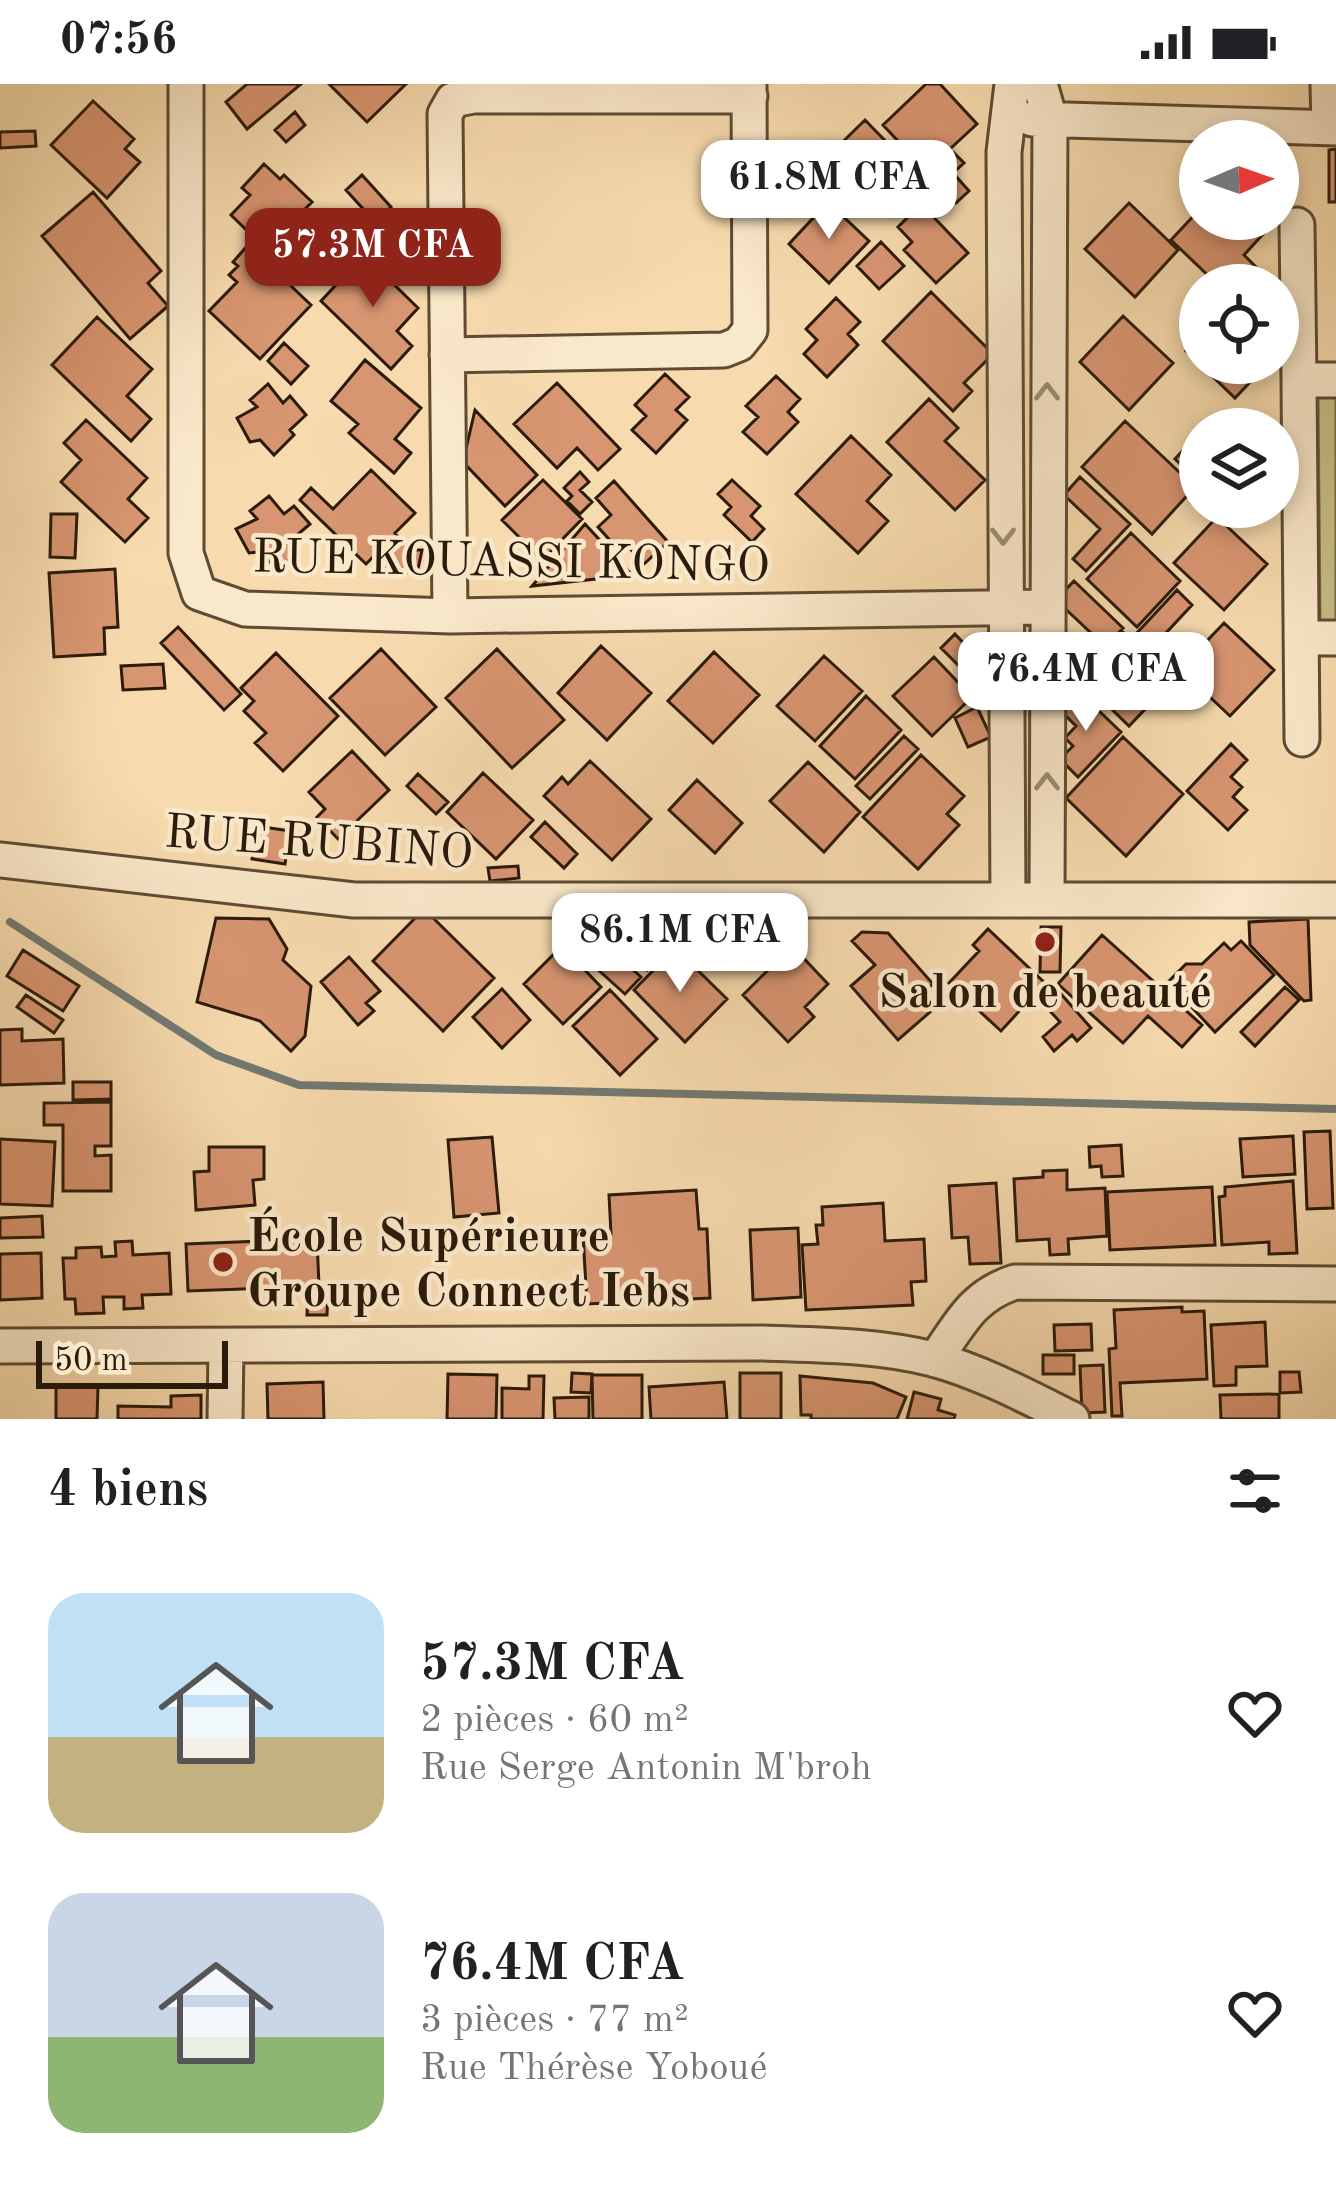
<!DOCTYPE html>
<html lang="fr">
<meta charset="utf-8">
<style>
body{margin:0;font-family:"Old Standard TT",serif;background:#f2f2f2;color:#202124;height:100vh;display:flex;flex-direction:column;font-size:45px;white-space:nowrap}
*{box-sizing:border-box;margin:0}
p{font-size:39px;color:#757577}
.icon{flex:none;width:66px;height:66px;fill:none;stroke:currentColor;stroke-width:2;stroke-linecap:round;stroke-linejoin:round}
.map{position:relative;height:1335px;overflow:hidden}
.details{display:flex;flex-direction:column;background:#fff;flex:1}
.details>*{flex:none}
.needle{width:78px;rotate:88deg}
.buttons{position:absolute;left:1179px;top:36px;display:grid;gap:24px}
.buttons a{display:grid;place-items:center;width:120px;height:120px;border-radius:50%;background:#fff;box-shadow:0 6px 18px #0003;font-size:60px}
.scale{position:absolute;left:36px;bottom:30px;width:192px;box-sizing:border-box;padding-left:12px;border:6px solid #2b1b0a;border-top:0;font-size:33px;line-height:42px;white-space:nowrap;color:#2b1b0a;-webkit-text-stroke:9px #fae8ca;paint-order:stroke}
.price{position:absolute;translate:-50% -102px;padding:0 27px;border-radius:24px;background:#fff;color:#222;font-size:39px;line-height:78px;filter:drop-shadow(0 3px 6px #0008)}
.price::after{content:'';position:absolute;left:50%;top:72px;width:36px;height:27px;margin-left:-18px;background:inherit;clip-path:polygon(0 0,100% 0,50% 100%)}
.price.selected{background:#8f2418;color:#fff}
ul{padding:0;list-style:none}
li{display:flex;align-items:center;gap:36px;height:300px;padding:0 48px}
li span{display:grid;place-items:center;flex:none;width:336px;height:240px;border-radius:36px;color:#555}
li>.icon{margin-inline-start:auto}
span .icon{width:144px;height:144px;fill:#fffc;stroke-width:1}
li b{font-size:51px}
h2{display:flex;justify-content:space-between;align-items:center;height:144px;padding:0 48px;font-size:51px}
.status{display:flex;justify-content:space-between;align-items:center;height:84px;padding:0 60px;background:#fff;direction:ltr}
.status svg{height:33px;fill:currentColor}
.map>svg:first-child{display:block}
.green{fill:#c5be85;stroke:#786c48;stroke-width:3}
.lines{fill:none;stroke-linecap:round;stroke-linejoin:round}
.stream{stroke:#727971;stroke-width:8}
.building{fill:#d89571;stroke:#2b1b0a;stroke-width:3}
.minor-casing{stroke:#5e4b33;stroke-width:39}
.minor{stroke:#fae8ca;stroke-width:33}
.oneway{stroke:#9d8c74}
.poi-dot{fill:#8f2418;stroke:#fae8ca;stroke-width:4.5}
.labels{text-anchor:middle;stroke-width:9;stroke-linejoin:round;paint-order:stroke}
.street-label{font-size:48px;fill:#2b1b0a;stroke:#fae8ca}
.poi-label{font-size:48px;font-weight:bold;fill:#2b1b0a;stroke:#fae8ca}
</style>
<div class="status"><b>07:56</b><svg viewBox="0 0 49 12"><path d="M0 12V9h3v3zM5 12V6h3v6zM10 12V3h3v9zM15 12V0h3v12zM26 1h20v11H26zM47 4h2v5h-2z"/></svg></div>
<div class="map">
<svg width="1336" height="1335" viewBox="0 0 1336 1335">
<rect width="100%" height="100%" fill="#f7dbae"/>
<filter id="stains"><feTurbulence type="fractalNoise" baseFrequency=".00167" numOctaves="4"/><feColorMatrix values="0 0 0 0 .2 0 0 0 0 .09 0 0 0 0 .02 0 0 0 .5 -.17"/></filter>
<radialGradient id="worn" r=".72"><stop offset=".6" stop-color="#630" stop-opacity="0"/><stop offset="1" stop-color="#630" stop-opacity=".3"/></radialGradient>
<path class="green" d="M1318,312H1336V537H1320Z"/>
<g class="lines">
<path class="stream" d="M10,838L216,971L299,1001L1336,1025"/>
</g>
<path class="building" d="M247,0H301L247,45L226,18Z
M329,0H406L367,38Z
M926,0H940L977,40L950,65L964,79L953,89L969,107L956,119L883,41Z
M93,17L134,55L125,65L140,78L107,114L51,61Z
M295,28L305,41L286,58L275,46Z
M865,36L902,74L852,124L814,86Z
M35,47L36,62L0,64V48Z
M1336,65V118H1329V66Z
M905,78L924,97L902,120L883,101Z
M264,80L280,95L284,91L312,118L294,136L305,147L286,167L275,156L266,165L231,131L250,111L242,104Z
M362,91L391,123L375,138L346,106Z
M93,108L161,187L148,199L168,222L130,255L42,152Z
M828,118L869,157L829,199L789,160Z
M1129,119L1178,166L1135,213L1085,165Z
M921,120L968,169L936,199L904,166L912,158L898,143Z
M1200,125V135L1228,138L1249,135L1264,149L1244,171L1259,186L1244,201H1218L1171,156Z
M881,158L904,182L879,205L857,182Z
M248,161L311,221L260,275L209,227L237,198L229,191L238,182L233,178Z
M364,171L418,224L397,247L412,262L391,285L321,217Z
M931,208L993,270L964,299L972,307L953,327L883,257Z
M836,214L860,238L848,250L858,261L827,293L804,270L817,256L806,245Z
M1123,232L1173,279L1129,326L1080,278Z
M97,233L152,285L127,312L151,335L131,357L52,281Z
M1200,252V279H1268L1235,314L1186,267Z
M284,259L308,282L291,300L268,277Z
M365,276L421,324L395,355L411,369L394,389L349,349L358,340L331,317Z
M665,290L689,313L676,326L687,336L656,369L632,346L646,332L635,321Z
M776,292L800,315L788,328L798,338L767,370L743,348L758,333L746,322Z
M557,299L620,365L598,386L577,364L557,384L514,340Z
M268,300L283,319L290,312L306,331L290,346L294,351L274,371L260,356L250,358L237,334L257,323L250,316Z
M929,315L958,344L945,357L985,396L955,426L887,358Z
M475,326L537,391L505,422L463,378Z
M86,336L147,394L128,415L148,434L125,458L61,398L81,376L64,359Z
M1125,337L1195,403L1152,450L1082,383Z
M1200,348V399L1175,375Z
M851,352L891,391L867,417L888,437L858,469L796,410Z
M371,386L415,429L395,449L409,466H422L417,490L397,486L392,491L384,482L388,477L378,468L366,480L300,416L311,404L333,425Z
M580,388L589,398L580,406L592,418L580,430L567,417L572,412L564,404Z
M1080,393L1130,440L1086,487L1073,475L1100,445L1064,411Z
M543,396L582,435L542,476L502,436Z
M732,396L760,422L751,432L764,445L752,458L724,431L731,423L718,410Z
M614,397L668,458L644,480L623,457L616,463L598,443L611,431L596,414Z
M269,412L284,430L294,422L310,440L290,457L298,467L278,486L260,468L249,469L236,445L257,435L250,427Z
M51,430H77L75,474L50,473Z
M1217,433L1267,480L1224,526L1174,479Z
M585,440L632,491L532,502Z
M1131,449L1180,497L1137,543L1087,495Z
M115,485L118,543L104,544L105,570L54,573L49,489Z
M1074,497L1123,544L1106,563L1056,516Z
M1177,506L1192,521L1150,566L1135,551Z
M1224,539L1274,586L1230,632L1180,585Z
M178,543L241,610L224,626L161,559Z
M1123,548L1173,596L1129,642L1080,594Z
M955,550L985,582L972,595L941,564Z
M601,562L651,609L607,656L558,609Z
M381,565L436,623L385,671L330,614Z
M497,565L564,636L512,684L446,614Z
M714,568L759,611L713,659L668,617Z
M276,569L338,632L283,687L255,659L266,649L244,627L254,617L241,604Z
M824,572L862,607L815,657L777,622Z
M934,573L972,613L932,652L893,612Z
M163,580L165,604L123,606L121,582Z
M1078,607L1121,648L1078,693L1060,675L1073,662L1065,654L1076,642L1060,626Z
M866,612L901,646L855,695L820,662Z
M977,623L991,653L968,663L955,634Z
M904,652L918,665L870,715L856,702Z
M1123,653L1183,710L1126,772L1066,714Z
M1231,660L1247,676L1231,693L1242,703L1233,713L1247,726L1228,746L1187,707Z
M352,667L389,706L338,755L317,733L325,725L309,708Z
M921,671L964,712L947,730L959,741L918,785L863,733Z
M590,677L651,735L612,776L544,712L562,693L568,700Z
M808,678L860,728L824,768L770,717Z
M483,689L533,736L496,775L447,728Z
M418,690L448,718L436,730L407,702Z
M697,696L742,739L715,769L669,726Z
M545,738L577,770L564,784L531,753Z
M257,742L290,747L285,780L252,775Z
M518,782L519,794L490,797L488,784Z
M424,825L494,894L443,947L373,877Z
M216,834L269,835L287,865L283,876L311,902L305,952L291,967L260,937L197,918Z
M1308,835L1311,916L1304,917L1250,861L1249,838Z
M572,838L606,841L605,862L571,860Z
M1041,843H1061L1060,888H1040Z
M988,845L1045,899L1001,947L949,899L979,867L973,861Z
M862,848L888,849L933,900L918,913L930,928L898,956L851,902L875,881L852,857Z
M1102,851L1202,941L1182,963L1148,932L1123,959L1058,900Z
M652,855H665L670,860L647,886L634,874Z
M1241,857L1274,891L1215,948L1168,898L1186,880H1202L1224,859L1231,866Z
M562,862L601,903L563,940L524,900Z
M792,862L828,900L805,923L814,933L788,958L743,911Z
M675,864L727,915L685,958L634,906Z
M23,866L79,902L63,927L7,892Z
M611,866L641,893L625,910L595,883Z
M349,873L380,907L366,919L374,927L358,941L321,898Z
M1054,902L1091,944L1077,957L1072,951L1054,967L1043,953L1060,938L1039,915Z
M1285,903L1299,916L1255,962L1241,948Z
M502,905L530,936L502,964L473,933Z
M610,906L657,955L620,991L573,942Z
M26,911L63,936L54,949L17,923Z
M22,945V957L63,955L64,999L0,1001V946Z
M73,998H111V1015L73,1016Z
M111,1018V1062H95V1072L111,1071V1107H63V1041H44V1019Z
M1330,1047L1333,1124L1307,1125L1304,1048Z
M1293,1052L1295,1090L1243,1093L1240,1055Z
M492,1053L499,1129L454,1133L448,1056Z
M0,1055L55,1058L52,1122L0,1120Z
M1121,1061L1123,1092L1102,1093L1101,1082L1090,1083L1089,1063Z
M209,1063H264V1095L253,1096L255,1121L196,1126L194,1088L209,1087Z
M1067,1086V1106L1105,1104L1107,1152L1068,1155L1069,1170L1050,1171L1049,1155L1017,1157L1014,1095L1043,1093V1087Z
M1293,1097L1297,1169L1269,1170V1158L1222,1161L1219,1113L1225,1112V1103Z
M996,1099L1001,1179L970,1180L968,1153L952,1154L949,1102Z
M1212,1103L1215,1161L1110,1166L1107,1108Z
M696,1106L699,1145H707L710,1214L587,1220L583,1151L611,1150L609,1111Z
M883,1119L885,1157L924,1155L926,1197L911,1198L913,1221L806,1226L802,1161L818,1160L816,1141H823L822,1123Z
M42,1132L43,1153L0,1154V1134Z
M798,1144L801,1213L753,1216L750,1146Z
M317,1155L319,1202L188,1207L186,1160Z
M132,1157L133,1171L169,1169L171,1210L142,1211L143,1224L124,1225V1213H103L104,1229L76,1230L75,1215H65L63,1174H76V1164L101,1163L102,1173L116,1172L115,1158Z
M41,1169L42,1214L0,1216V1170Z
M308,1207L328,1208L327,1231H307Z
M1182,1223V1228L1204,1227L1207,1295L1120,1299L1122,1332H1112L1109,1265L1116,1264L1114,1226Z
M1265,1238L1267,1282L1236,1283V1301L1214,1302L1211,1241Z
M1091,1240L1092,1266L1055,1267L1054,1241Z
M1043,1271H1074V1290H1043Z
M1103,1281L1105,1328L1082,1329L1080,1282Z
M1280,1288H1299L1301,1308L1280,1309Z
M572,1289L592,1290L591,1309L571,1308Z
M740,1289H781V1335H740Z
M448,1290L497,1291L496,1335H447Z
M592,1291H642V1335H593Z
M529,1292H544L543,1335H502V1304L529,1305Z
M800,1292L873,1299L906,1313L897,1335H811V1331H801Z
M323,1298L324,1335H268L267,1300Z
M724,1298L727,1335H651L649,1303Z
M56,1301L98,1302L97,1335H56Z
M914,1308L941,1315L938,1326L955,1331L954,1335H907Z
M1279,1310V1335H1221L1220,1311Z
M201,1311V1335H118V1322L171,1323V1312Z
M589,1313V1335H555L554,1314Z"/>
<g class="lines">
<g class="minor-casing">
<path id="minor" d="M186,0V469L199,509L245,525L450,532L1046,523
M1040,0L1050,35L1047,815
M1328,0L1329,43
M1032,35L1336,44
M1297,141L1299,296
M447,271L724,266L739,260L750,246L749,0
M450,532L445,30L453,16L473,12H750
M1301,554H1336
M1302,655L1299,296H1336
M0,776L354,816H1336
M1008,816L1004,68L1012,0
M0,1262L764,1259C820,1261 878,1261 933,1275C981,1288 1028,1313 1072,1335
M935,1276C960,1240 972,1212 1015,1198L1336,1200
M225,1335L226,1263"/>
</g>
<use href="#minor" class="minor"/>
</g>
<defs><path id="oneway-chevron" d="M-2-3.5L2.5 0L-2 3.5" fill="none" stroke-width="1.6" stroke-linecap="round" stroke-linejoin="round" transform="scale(3)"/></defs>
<g class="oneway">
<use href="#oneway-chevron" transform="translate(1047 308) rotate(-90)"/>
<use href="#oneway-chevron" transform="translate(1003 452) rotate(90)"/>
<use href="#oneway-chevron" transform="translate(1047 698) rotate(-90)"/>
</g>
<g class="poi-dot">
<circle cx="1045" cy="858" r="12"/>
<circle cx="223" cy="1178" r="12"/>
</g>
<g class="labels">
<g class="street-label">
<text transform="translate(511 475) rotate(1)" y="17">RUE KOUASSI KONGO</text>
<text transform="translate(319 756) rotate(4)" y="17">RUE RUBINO</text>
</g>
<g class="poi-label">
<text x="1045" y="923">Salon de beauté</text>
<text x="247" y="1167" text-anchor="start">École Supérieure<tspan x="247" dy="55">Groupe Connect Iebs</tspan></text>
</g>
</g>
<rect width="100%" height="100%" filter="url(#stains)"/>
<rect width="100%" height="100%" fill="url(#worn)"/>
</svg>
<div class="buttons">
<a><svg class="needle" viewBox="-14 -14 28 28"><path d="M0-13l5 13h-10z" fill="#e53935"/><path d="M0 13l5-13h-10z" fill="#757577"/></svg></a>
<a><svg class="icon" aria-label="locate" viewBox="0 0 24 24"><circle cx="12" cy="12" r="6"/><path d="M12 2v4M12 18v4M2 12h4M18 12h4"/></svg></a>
<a><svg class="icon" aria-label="layers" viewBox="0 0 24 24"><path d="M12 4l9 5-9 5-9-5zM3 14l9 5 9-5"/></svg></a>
</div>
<div class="scale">50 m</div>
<b class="price" style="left:829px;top:158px">61.8M CFA</b>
<b class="price selected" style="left:373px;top:226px">57.3M CFA</b>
<b class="price" style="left:1086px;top:650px">76.4M CFA</b>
<b class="price" style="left:680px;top:911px">86.1M CFA</b>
</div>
<section class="details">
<h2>4 biens<svg class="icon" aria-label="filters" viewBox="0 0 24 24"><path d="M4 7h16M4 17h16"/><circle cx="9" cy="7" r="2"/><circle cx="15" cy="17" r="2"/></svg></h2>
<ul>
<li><span style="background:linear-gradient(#bfe0f5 60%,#c2b280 0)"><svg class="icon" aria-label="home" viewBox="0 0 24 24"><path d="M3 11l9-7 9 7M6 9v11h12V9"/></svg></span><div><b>57.3M CFA</b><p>2 pièces · 60 m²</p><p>Rue Serge Antonin M'broh</p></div><svg class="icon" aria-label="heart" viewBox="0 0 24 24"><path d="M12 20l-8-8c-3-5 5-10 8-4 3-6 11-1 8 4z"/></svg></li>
<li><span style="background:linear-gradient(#c9d6e8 60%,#8fb573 0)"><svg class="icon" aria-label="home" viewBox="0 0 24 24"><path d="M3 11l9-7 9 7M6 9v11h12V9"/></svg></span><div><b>76.4M CFA</b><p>3 pièces · 77 m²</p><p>Rue Thérèse Yoboué</p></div><svg class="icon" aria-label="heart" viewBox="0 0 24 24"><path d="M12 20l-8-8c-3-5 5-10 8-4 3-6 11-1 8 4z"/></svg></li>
</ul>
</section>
